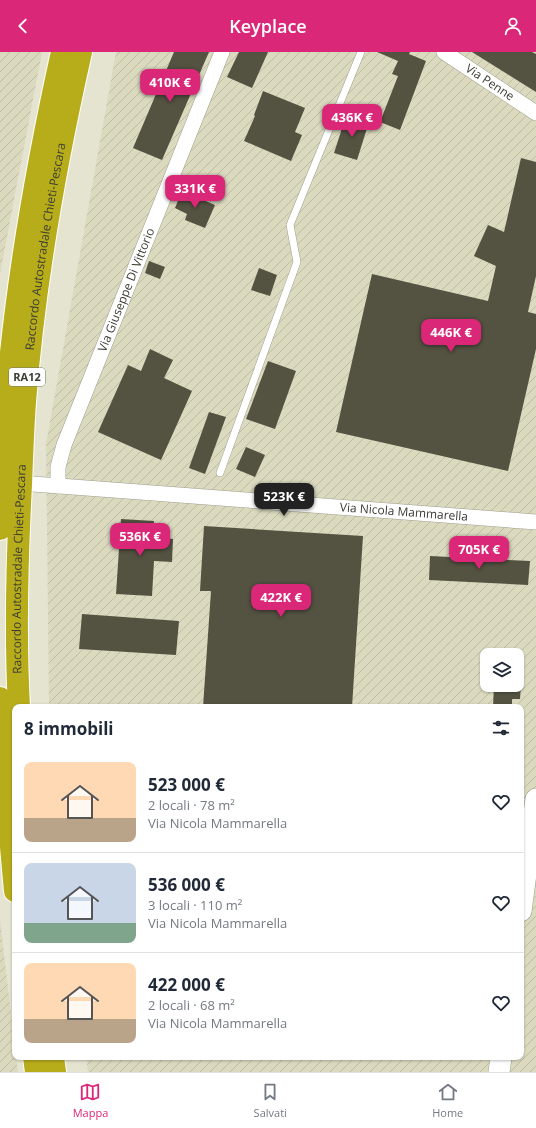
<!DOCTYPE html>
<html lang="it">
<meta charset="utf-8">
<style>
body{margin:0;font-family:"Open Sans",sans-serif;background:#f6f6f7;color:#1f2937;height:100vh;display:flex;flex-direction:column;font-size:15px;white-space:nowrap}
*{box-sizing:border-box;margin:0}
p{font-size:13px;color:#747a83}
.icon{flex:none;width:22px;height:22px;fill:none;stroke:currentColor;stroke-width:2;stroke-linecap:round;stroke-linejoin:round}
.map{position:relative;flex:1;overflow:hidden}
.panel{position:absolute;left:12px;top:652px;width:512px;height:356px;display:flex;flex-direction:column;background:#fff;border-radius:8px;box-shadow:0 1px 3px #0004}
.panel>*{flex:none}
.tools{position:absolute;left:480px;top:596px;display:grid;gap:8px}
.tools a{display:grid;place-items:center;width:44px;height:44px;border-radius:8px;background:#fff;box-shadow:0 1px 3px #0004;font-size:20px}
.price{position:absolute;translate:-50% -34px;padding:0 9px;border-radius:8px;background:#db2777;color:#fff;font-size:13px;line-height:26px;filter:drop-shadow(0 1px 2px #0008)}
.price::after{content:'';position:absolute;left:50%;top:24px;width:12px;height:9px;margin-left:-6px;background:inherit;clip-path:polygon(0 0,100% 0,50% 100%)}
.price.current{background:#222;color:#fff}
ul{padding:0;list-style:none}
li{display:flex;align-items:center;gap:12px;height:100px;padding:0 12px}
li+li{border-top:1px solid #e0e1e3}
li span{display:grid;place-items:center;flex:none;width:112px;height:80px;border-radius:8px;color:#555}
li>.icon{margin-inline-start:auto}
span .icon{width:48px;height:48px;fill:#fffc;stroke-width:1}
li b{font-size:17px}
h2{display:flex;justify-content:space-between;align-items:center;height:48px;padding:0 12px;font-size:17px}
header{display:flex;justify-content:space-between;align-items:center;height:52px;padding:0 12px;background:#db2777;color:#fff;font-size:18px;font-weight:600}
.dock{display:flex;justify-content:space-around;align-items:center;height:56px;border-top:1px solid #e0e1e3;background:#fff;font-size:11px;color:#747a83}
.dock a{display:grid;justify-items:center;gap:2px}
.dock .current{color:#db2777}
.map>svg:first-child{display:block}
.industrial{fill:url(#industrial-furrows);fill-rule:evenodd}
.building{fill:#545342}
.lines{fill:none;stroke-linecap:round;stroke-linejoin:round}
.lane-casing{stroke:#9f9e8c;stroke-width:8}
.street-casing{stroke:#9f9e8c;stroke-width:16}
.secondary-casing{stroke:#9f9e8c;stroke-width:22}
.highway-casing{stroke:#fff;stroke-width:24}
.lane{stroke:#fff;stroke-width:7}
.street{stroke:#fff;stroke-width:15}
.secondary{stroke:#fff;stroke-width:21}
.highway{stroke:#b7ac1a;stroke-width:22}
.labels{text-anchor:middle;stroke-width:4;stroke-linejoin:round;paint-order:stroke}
.shield{fill:#fff;stroke:#767671;stroke-width:1}
.shield-label{font-size:11px;font-weight:bold;fill:#3c3c34}
.street-label{font-size:12px;fill:#3c3c34;stroke:#fff}
</style>
<header><svg class="icon" aria-label="back" viewBox="0 0 24 24"><path d="M15 5l-7 7 7 7"/></svg>Keyplace<svg class="icon" aria-label="person" viewBox="0 0 24 24"><circle cx="12" cy="8" r="4"/><path d="M4 21q1-7 8-7t8 7"/></svg></header>
<div class="map">
<svg width="536" height="1020" viewBox="0 0 536 1020">
<defs>
<pattern id="industrial-furrows" width="10" height="10" patternUnits="userSpaceOnUse"><rect width="10" height="10" fill="#dbdabf"/><path d="M-1 1l2-2M0 10L10 0M9 11l2-2" fill="none" stroke="#bdbca5"/></pattern>
</defs>
<rect width="100%" height="100%" fill="#e5e4d0"/>
<path class="industrial" d="M0,0H42L0,222Z
M116,0H536V1020H88L86,1005H521V655H49L46,392ZM487,603H517V633H487Z
M0,868L15,995V1005H16L18,1020H0Z"/>
<path class="building" d="M174,0H209L162,108L133,96Z
M239,0H268L252,36L227,25Z
M377,0H410L409,2L426,9L400,78L380,70L398,24L392,22L398,9Z
M472,0H532L536,2V40Z
M263,39L305,56L295,80L302,83L291,109L244,89L255,64L254,63Z
M346,64L369,70L357,108L334,101Z
M521,106L536,110V224L528,260L536,262V297L508,419L336,380L372,222L488,249L496,214L474,204L488,173L504,180Z
M182,139L215,153L205,176L185,168L187,162L175,156Z
M149,209L165,215L160,227L145,221Z
M259,216L277,223L270,244L251,238Z
M150,297L173,308L164,326L192,339L161,408L98,380L128,313L141,319Z
M268,309L296,319L275,377L246,367Z
M209,360L226,365L205,422L189,416Z
M246,395L265,403L255,425L236,417Z
M121,467L154,469L153,485L173,487L172,510L154,509L152,544L116,542Z
M204,474L363,484L352,655H203L211,539H200Z
M430,504L530,509L528,533L429,528Z
M82,562L179,569L176,603L79,597Z
M494,633H521L520,647H512V655H493Z"/>
<g class="lines">
<g class="lane-casing">
<path id="lane" d="M220,421L297,210L290,173L361,0"/>
</g>
<g class="street-casing">
<g id="street">
<path id="s1" d="M444,0L536,61"/>
<path id="s2" d="M33,432L536,470"/>
<path id="s3" d="M58,434V415L64,393L222,0"/>
</g>
</g>
<g class="secondary-casing">
<path id="secondary" d="M521,859L536,747
M499,1020L501,1005"/>
</g>
<g class="highway-casing">
<g id="highway">
<path d="M0,477C2,437 3,396 6,356C15,236 36,117 62,0"/>
<path d="M0,646L3,706L15,839"/>
<path id="s4" d="M19,655C15,581 17,507 21,433C22,405 23,378 25,350C34,232 55,115 81,0"/>
<path d="M34,1005L36,1020"/>
<path d="M53,1005L55,1020"/>
</g>
</g>
<use href="#lane" class="lane"/>
<use href="#street" class="street"/>
<use href="#secondary" class="secondary"/>
<use href="#highway" class="highway"/>
</g>
<g class="labels">
<rect class="shield" x="9" y="316" width="36" height="18" rx="3"/>
<g class="shield-label">
<text x="27" y="329">RA12</text>
</g>
<g class="street-label">
<text dy="4" stroke="none"><textPath href="#s1" startOffset="55">Via Penne</textPath></text>
<text dy="4" stroke="none"><textPath href="#s4" startOffset="462">Raccordo Autostradale Chieti-Pescara</textPath></text>
<text dy="4" stroke="none"><textPath href="#s3" startOffset="209">Via Giuseppe Di Vittorio</textPath></text>
<text dy="4" stroke="none"><textPath href="#s2" startOffset="372">Via Nicola Mammarella</textPath></text>
<text dy="4" stroke="none"><textPath href="#s4" startOffset="138">Raccordo Autostradale Chieti-Pescara</textPath></text>
</g>
</g>
</svg>
<div class="tools">
<a><svg class="icon" aria-label="layers" viewBox="0 0 24 24"><path d="M12 4l9 5-9 5-9-5zM3 14l9 5 9-5"/></svg></a>
</div>
<b class="price" style="left:170px;top:51px">410K €</b>
<b class="price" style="left:352px;top:86px">436K €</b>
<b class="price" style="left:195px;top:157px">331K €</b>
<b class="price" style="left:451px;top:301px">446K €</b>
<b class="price current" style="left:284px;top:465px">523K €</b>
<b class="price" style="left:140px;top:505px">536K €</b>
<b class="price" style="left:479px;top:518px">705K €</b>
<b class="price" style="left:281px;top:566px">422K €</b>
<section class="panel">
<h2>8 immobili<svg class="icon" aria-label="filters" viewBox="0 0 24 24"><path d="M4 7h16M4 17h16"/><circle cx="9" cy="7" r="2"/><circle cx="15" cy="17" r="2"/></svg></h2>
<ul>
<li><span style="background:linear-gradient(#ffd9b3 70%,#b9a48a 0)"><svg class="icon" aria-label="home" viewBox="0 0 24 24"><path d="M3 11l9-7 9 7M6 9v11h12V9"/></svg></span><div><b>523 000 €</b><p>2 locali · 78 m²</p><p>Via Nicola Mammarella</p></div><svg class="icon" aria-label="heart" viewBox="0 0 24 24"><path d="M12 20l-8-8c-3-5 5-10 8-4 3-6 11-1 8 4z"/></svg></li>
<li><span style="background:linear-gradient(#c9d6e8 75%,#7fa58c 0)"><svg class="icon" aria-label="home" viewBox="0 0 24 24"><path d="M3 11l9-7 9 7M6 9v11h12V9"/></svg></span><div><b>536 000 €</b><p>3 locali · 110 m²</p><p>Via Nicola Mammarella</p></div><svg class="icon" aria-label="heart" viewBox="0 0 24 24"><path d="M12 20l-8-8c-3-5 5-10 8-4 3-6 11-1 8 4z"/></svg></li>
<li><span style="background:linear-gradient(#ffd9b3 70%,#b9a48a 0)"><svg class="icon" aria-label="home" viewBox="0 0 24 24"><path d="M3 11l9-7 9 7M6 9v11h12V9"/></svg></span><div><b>422 000 €</b><p>2 locali · 68 m²</p><p>Via Nicola Mammarella</p></div><svg class="icon" aria-label="heart" viewBox="0 0 24 24"><path d="M12 20l-8-8c-3-5 5-10 8-4 3-6 11-1 8 4z"/></svg></li>
</ul>
</section>
</div>
<nav class="dock">
<a class="current"><svg class="icon" aria-label="map" viewBox="0 0 24 24"><path d="M3 6l6-2 6 2 6-2v14l-6 2-6-2-6 2zM9 4v14M15 6v14"/></svg>Mappa</a>
<a><svg class="icon" aria-label="saved" viewBox="0 0 24 24"><path d="M7 4h10v16l-5-4-5 4z"/></svg>Salvati</a>
<a><svg class="icon" aria-label="home" viewBox="0 0 24 24"><path d="M3 11l9-7 9 7M6 9v11h12V9"/></svg>Home</a>
</nav>
